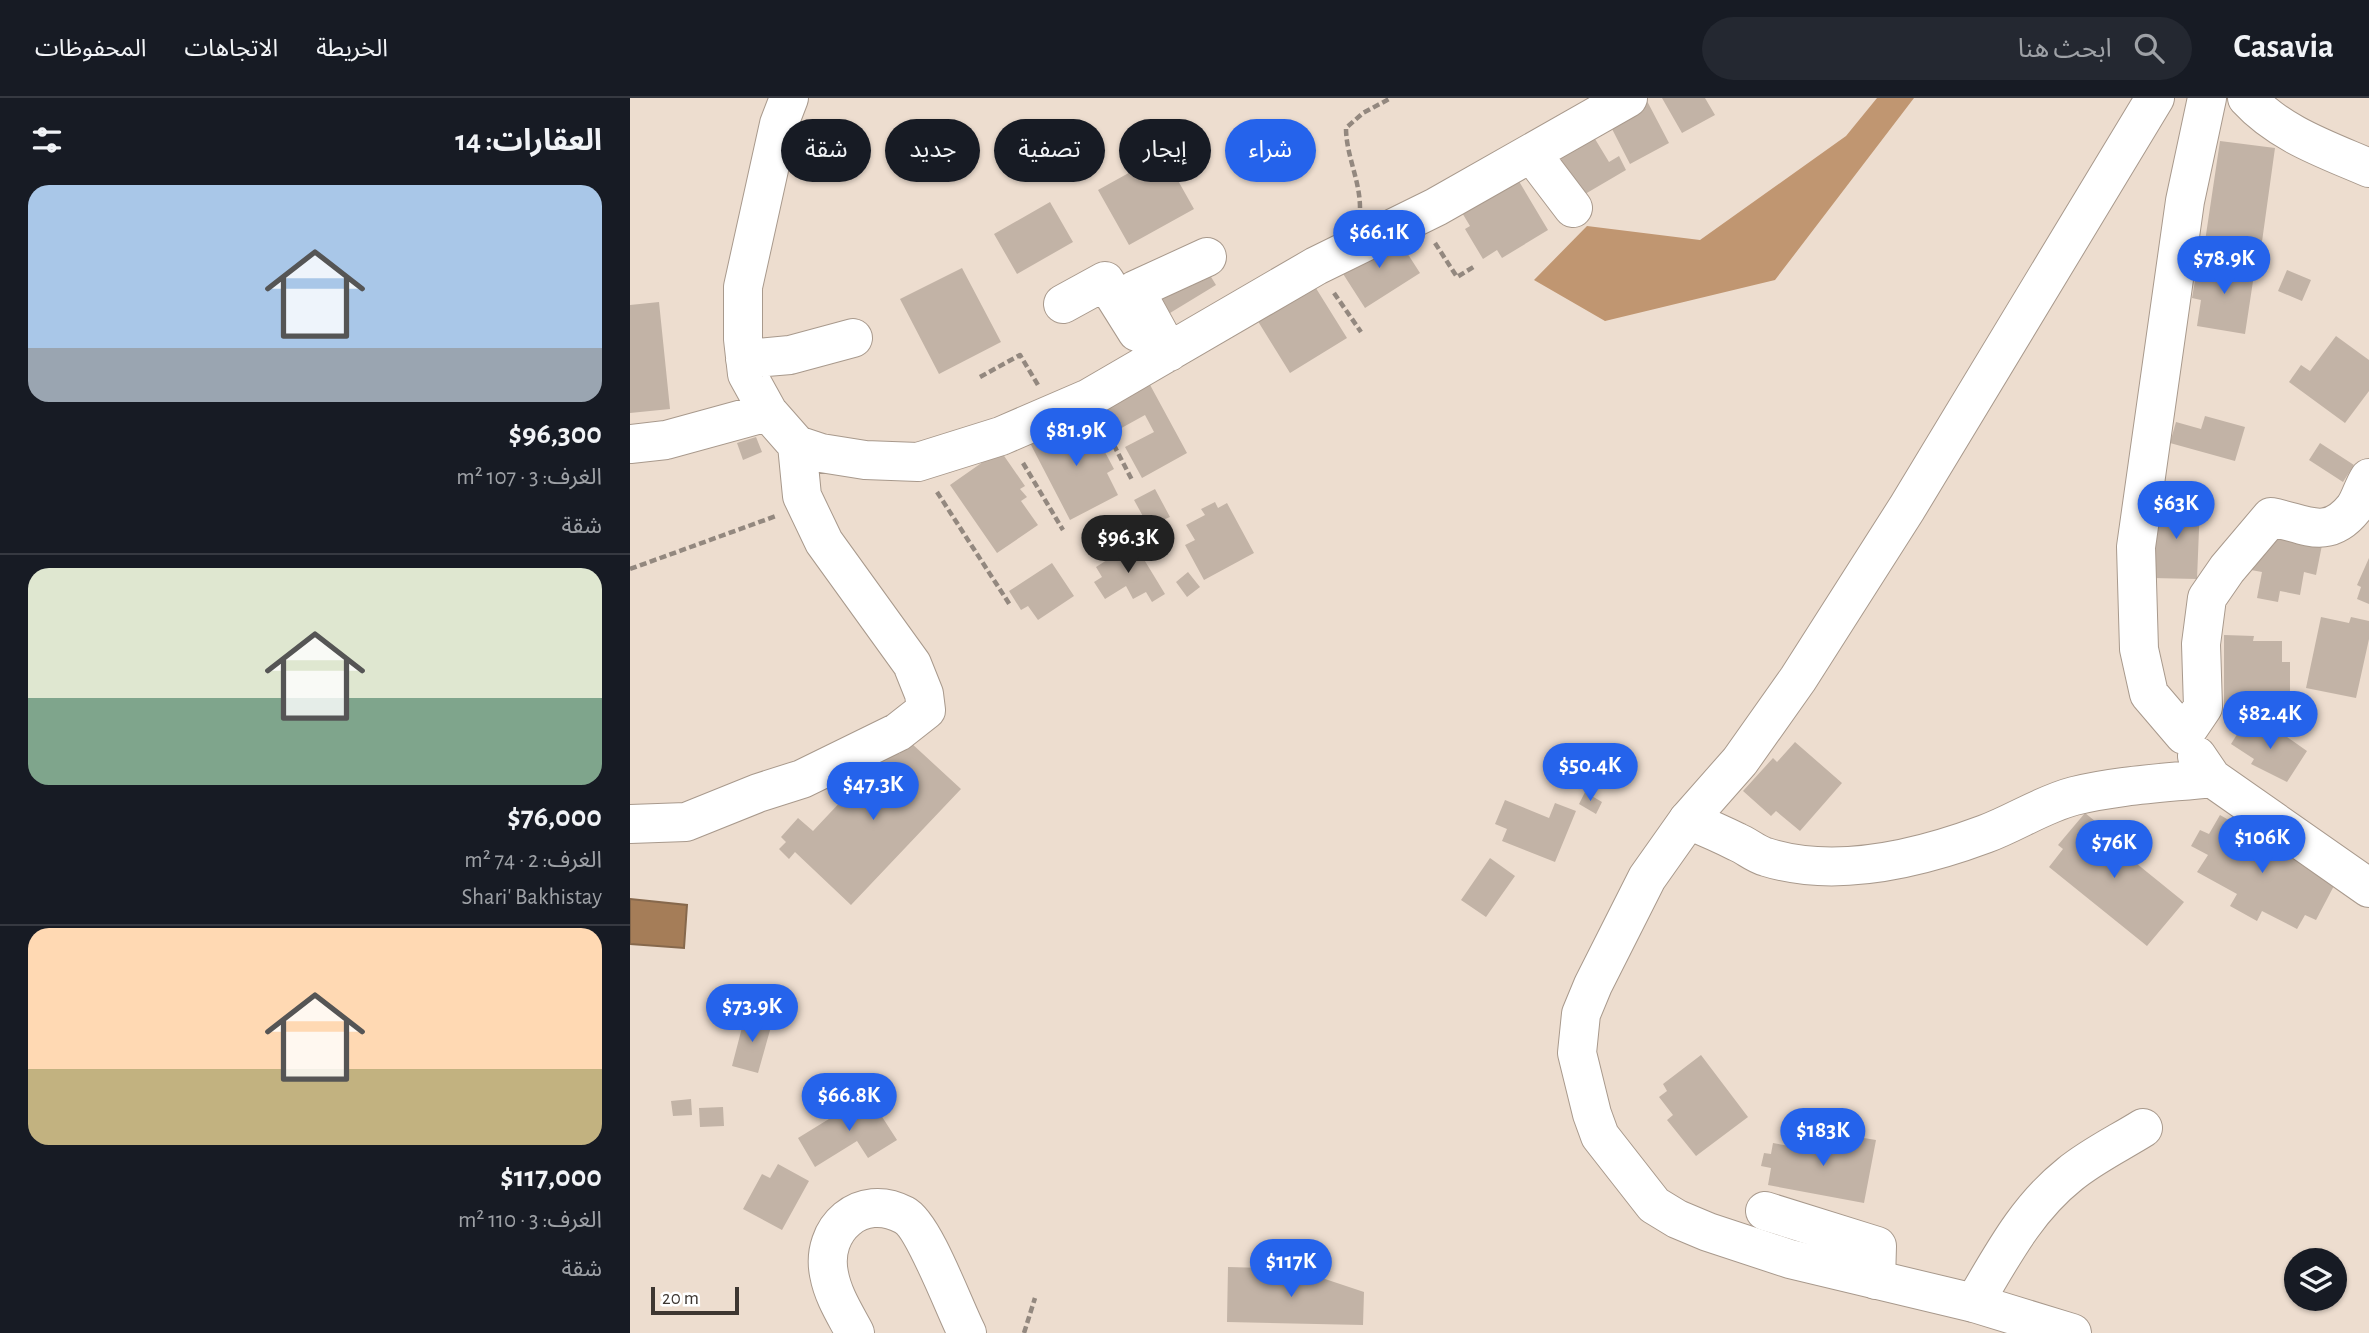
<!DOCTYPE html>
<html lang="ar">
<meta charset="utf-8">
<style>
body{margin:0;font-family:"Alegreya Sans","Noto Sans Arabic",sans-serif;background:#242831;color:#f1f3f6;direction:rtl;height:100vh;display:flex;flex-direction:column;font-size:26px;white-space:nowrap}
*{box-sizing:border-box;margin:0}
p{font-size:23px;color:#9ea1a6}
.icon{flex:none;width:38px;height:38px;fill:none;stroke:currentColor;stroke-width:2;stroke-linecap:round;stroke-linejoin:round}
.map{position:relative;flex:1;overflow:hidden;direction:ltr}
.drawer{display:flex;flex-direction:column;background:#171b24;width:630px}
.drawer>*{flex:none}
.top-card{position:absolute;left:21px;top:21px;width:665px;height:63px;direction:rtl;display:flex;gap:14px}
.controls{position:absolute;left:1654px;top:1150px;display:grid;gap:14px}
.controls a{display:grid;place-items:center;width:63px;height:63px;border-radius:50%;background:#171b24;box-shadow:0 2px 5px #0004;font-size:35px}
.scale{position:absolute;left:21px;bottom:18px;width:88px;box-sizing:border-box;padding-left:7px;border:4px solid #3d3631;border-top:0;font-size:19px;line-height:24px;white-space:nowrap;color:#3d3631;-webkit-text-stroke:5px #fff;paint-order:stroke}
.price{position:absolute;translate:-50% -60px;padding:0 16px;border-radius:24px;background:#2563eb;color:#fff;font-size:23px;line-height:46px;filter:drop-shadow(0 2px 4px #0008)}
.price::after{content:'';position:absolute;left:50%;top:42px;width:21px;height:16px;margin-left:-10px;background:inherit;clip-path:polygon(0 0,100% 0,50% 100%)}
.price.on{background:#222;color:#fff}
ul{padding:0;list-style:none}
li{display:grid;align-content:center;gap:14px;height:371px;padding:0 28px}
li+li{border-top:2px solid #363941}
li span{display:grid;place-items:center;height:217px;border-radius:21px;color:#555}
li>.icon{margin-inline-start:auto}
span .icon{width:126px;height:126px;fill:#fffc;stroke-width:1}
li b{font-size:30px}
h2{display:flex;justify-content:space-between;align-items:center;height:84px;padding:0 28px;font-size:30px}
.chip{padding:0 24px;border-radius:32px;background:#171b24;box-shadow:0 2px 5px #0004;font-size:24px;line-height:63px}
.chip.on{background:#2563eb;color:#fff}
header{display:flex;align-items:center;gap:42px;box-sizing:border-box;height:98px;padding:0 35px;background:#171b24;border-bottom:2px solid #363941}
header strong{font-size:33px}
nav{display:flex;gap:38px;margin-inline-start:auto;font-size:24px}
.search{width:490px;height:63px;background:#242831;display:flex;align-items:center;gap:18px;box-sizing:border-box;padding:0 24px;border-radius:38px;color:#9ea1a6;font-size:26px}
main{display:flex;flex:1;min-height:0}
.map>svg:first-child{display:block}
.forest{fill:#c09671}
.water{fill:#a57d58;stroke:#86684c;stroke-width:2}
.building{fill:#c2b3a6}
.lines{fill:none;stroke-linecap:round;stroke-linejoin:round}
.minor-casing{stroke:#a8998c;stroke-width:40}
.major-casing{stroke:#a8998c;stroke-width:40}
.path{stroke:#93887f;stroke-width:4.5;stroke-dasharray:7 3.5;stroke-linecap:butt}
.minor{stroke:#fff;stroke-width:38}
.major{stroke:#fff;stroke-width:38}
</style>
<header>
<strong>Casavia</strong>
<div class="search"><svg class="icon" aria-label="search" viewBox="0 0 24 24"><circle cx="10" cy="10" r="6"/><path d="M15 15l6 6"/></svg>ابحث هنا</div>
<nav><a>الخريطة</a><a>الاتجاهات</a><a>المحفوظات</a></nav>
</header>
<main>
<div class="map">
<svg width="1739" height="1235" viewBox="0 0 1739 1235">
<rect width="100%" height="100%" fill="#edddcf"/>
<path class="forest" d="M1247,0H1284L1145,182L975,223L904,182L957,128L1070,142L1216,38Z"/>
<path class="water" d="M0,801L57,807L54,850L0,846Z"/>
<path class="building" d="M1032,0H1075L1085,17L1052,35Z
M1017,3L1039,45L1000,66L981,29L987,19Z
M962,36L979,64L989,58L996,72L950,99L920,56Z
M1590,43L1645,50L1630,158L1574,150Z
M533,56L564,111L499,147L468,92Z
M884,75L918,132L872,160L867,152L853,161L835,131L840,128L828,108Z
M420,104L443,144L387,176L364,136Z
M763,133L790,175L735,210L708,168Z
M1578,162L1625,170L1615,236L1567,228L1571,202L1562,200L1567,171L1575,173Z
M573,166L586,187L540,215L527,194Z
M332,170L371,244L309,276L270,201Z
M1657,172L1681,182L1672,203L1648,193Z
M679,179L717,240L660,275L621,212Z
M29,204L40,311L0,315V207Z
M1706,238L1739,262V293L1715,325L1659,284L1671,267L1680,273Z
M519,285L557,355L512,380L495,349L524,334L515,317L486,333L473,310Z
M1575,318L1615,329L1605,363L1540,345L1546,324L1571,331Z
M444,322L449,332L460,326L484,371L477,375L488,397L440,422L400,345Z
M126,339L132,354L113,362L107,345Z
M1690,345L1724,367L1713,384L1679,362Z
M370,352L395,388L390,391L397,399L391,403L408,427L367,455L320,387Z
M525,391L540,419L533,422L544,443L531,451L504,402Z
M585,404L588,410L597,405L624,455L574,482L555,447L565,442L556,427L575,417L571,411Z
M1525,405L1570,407L1567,481L1522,480Z
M1639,437H1694L1686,477L1674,474L1670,497L1650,493L1648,504L1627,500L1632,474L1621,472Z
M504,445L535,496L522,504L516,494L503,501L496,488L475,501L464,484L472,479L466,469Z
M1739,460V506L1727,501L1731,489L1727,487Z
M422,465L444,498L408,522L398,508L391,512L379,493Z
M558,474L570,489L557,499L546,484Z
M1691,519L1719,525L1721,519L1739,523V541L1726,600L1676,590Z
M1594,537L1624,538L1623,543H1652V564H1660V614H1594Z
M1643,629L1677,653L1657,684L1621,666L1624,661L1601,646L1611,630Z
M280,644L331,691L221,807L165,754L159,761L149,751L156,744L151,739L168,720L183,733L262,649L269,656Z
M1165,644L1212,685L1170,733L1146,713L1141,718L1113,693L1143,660L1147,664Z
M955,694L972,704L966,716L949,706Z
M875,702L919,720L925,705L946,713L925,764L872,743L877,731L865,726Z
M1455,715L1501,752L1496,757L1554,804L1517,848L1419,769L1433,751L1428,747Z
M1590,717L1706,784L1686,822L1675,817L1667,831L1632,813L1627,823L1600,808L1607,796L1567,774L1578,757L1561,748L1570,732L1579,736Z
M860,760L885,778L856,819L831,802Z
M115,918L142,925L128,975L102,968Z
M1071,957L1118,1019L1066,1058L1037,1022L1043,1017L1029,999L1037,993L1033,986Z
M238,997L267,1042L238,1060L227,1043L185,1069L168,1040Z
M61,1001L62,1017L43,1018L41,1003Z
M93,1009L94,1028L70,1029L69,1010Z
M1216,1037L1246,1042L1234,1105L1138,1087L1141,1070L1131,1068L1134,1055L1141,1056L1143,1045L1176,1051L1178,1042L1214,1048Z
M148,1066L179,1083L152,1132L113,1111L132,1076L140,1080Z
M598,1169L635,1170V1175L680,1176L734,1194L733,1227L597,1224Z"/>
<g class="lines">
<g class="minor-casing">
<path id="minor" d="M159,0L149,26L113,189V241L117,276L138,314L167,347L191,355L235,362L288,364L371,338L459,300L686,168L806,109L998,0
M1577,0L1555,103L1506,449L1509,551L1519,596L1554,637L1573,609L1571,546L1577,500L1597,471L1641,419C1674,425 1697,444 1724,410C1730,402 1733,389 1739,380
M1617,0C1650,36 1695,51 1739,70
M902,56L943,110
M433,206L475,183L507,234
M539,254L505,192L577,159
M115,261L160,257L223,240
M0,346L36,342L138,314
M1567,658L1582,680L1739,790
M1058,722C1075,729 1091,736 1107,744C1117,748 1125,756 1136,759C1206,781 1288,761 1355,736C1385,725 1413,706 1444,698C1488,687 1536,685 1582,680
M0,726L56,724L128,695L172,681L268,634L296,612L294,596L282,566L194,444L172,398L167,347
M1135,1113L1247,1148L1246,1182
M1344,1205C1372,1158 1396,1111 1440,1076C1462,1058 1489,1045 1513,1030
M225,1235C215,1216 203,1198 199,1176C190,1131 231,1094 274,1117C294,1127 325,1212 337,1235"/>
</g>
<g class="major-casing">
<path id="major" d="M1442,1235L1344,1205L1160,1161L1078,1134L1047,1121L1024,1107L970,1038L962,1016L947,955L951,916L963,887L1017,780L1058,722L1110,663L1168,581L1277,410L1525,0"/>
</g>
<path class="path" d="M730,110C730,82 716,57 716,30L733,15L761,0
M805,145L827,179L845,168
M704,195L731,234
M350,279L390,257L408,287
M474,328L502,382
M393,365L433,432
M307,394L380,507
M0,471L146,418
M394,1235L405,1200"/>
<use href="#minor" class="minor"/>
<use href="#major" class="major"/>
</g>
</svg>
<div class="controls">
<a><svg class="icon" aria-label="layers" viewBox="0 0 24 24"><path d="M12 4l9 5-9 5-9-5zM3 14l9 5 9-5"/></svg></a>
</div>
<div class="scale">20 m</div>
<b class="price" style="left:749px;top:172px">$66.1K</b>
<b class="price" style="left:1594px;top:198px">$78.9K</b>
<b class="price" style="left:446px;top:370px">$81.9K</b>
<b class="price" style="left:1546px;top:443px">$63K</b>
<b class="price on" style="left:498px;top:477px">$96.3K</b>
<b class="price" style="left:1640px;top:653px">$82.4K</b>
<b class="price" style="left:960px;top:705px">$50.4K</b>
<b class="price" style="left:243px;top:724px">$47.3K</b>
<b class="price" style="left:1632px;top:777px">$106K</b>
<b class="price" style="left:1484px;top:782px">$76K</b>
<b class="price" style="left:122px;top:946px">$73.9K</b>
<b class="price" style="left:219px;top:1035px">$66.8K</b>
<b class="price" style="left:1193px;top:1070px">$183K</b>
<b class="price" style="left:661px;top:1201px">$117K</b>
<div class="top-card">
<a class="chip on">شراء</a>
<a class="chip">إيجار</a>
<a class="chip">تصفية</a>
<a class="chip">جديد</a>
<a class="chip">شقة</a>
</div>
</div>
<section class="drawer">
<h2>العقارات: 14<svg class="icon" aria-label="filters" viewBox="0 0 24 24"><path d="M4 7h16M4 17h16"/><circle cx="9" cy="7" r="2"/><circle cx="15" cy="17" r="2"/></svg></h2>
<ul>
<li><span style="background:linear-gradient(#a9c7e8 75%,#9aa5b1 0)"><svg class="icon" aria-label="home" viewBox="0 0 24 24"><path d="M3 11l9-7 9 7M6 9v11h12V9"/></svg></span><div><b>$96,300</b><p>الغرف: 3 · 107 m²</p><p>شقة</p></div></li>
<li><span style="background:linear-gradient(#dfe7d0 60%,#7fa58c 0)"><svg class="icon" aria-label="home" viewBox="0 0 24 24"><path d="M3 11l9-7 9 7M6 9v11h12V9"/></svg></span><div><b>$76,000</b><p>الغرف: 2 · 74 m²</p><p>Shari' Bakhistay</p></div></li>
<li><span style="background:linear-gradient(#ffd9b3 65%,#c2b280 0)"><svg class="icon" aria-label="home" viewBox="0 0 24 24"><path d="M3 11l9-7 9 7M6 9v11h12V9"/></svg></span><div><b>$117,000</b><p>الغرف: 3 · 110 m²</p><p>شقة</p></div></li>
</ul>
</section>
</main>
